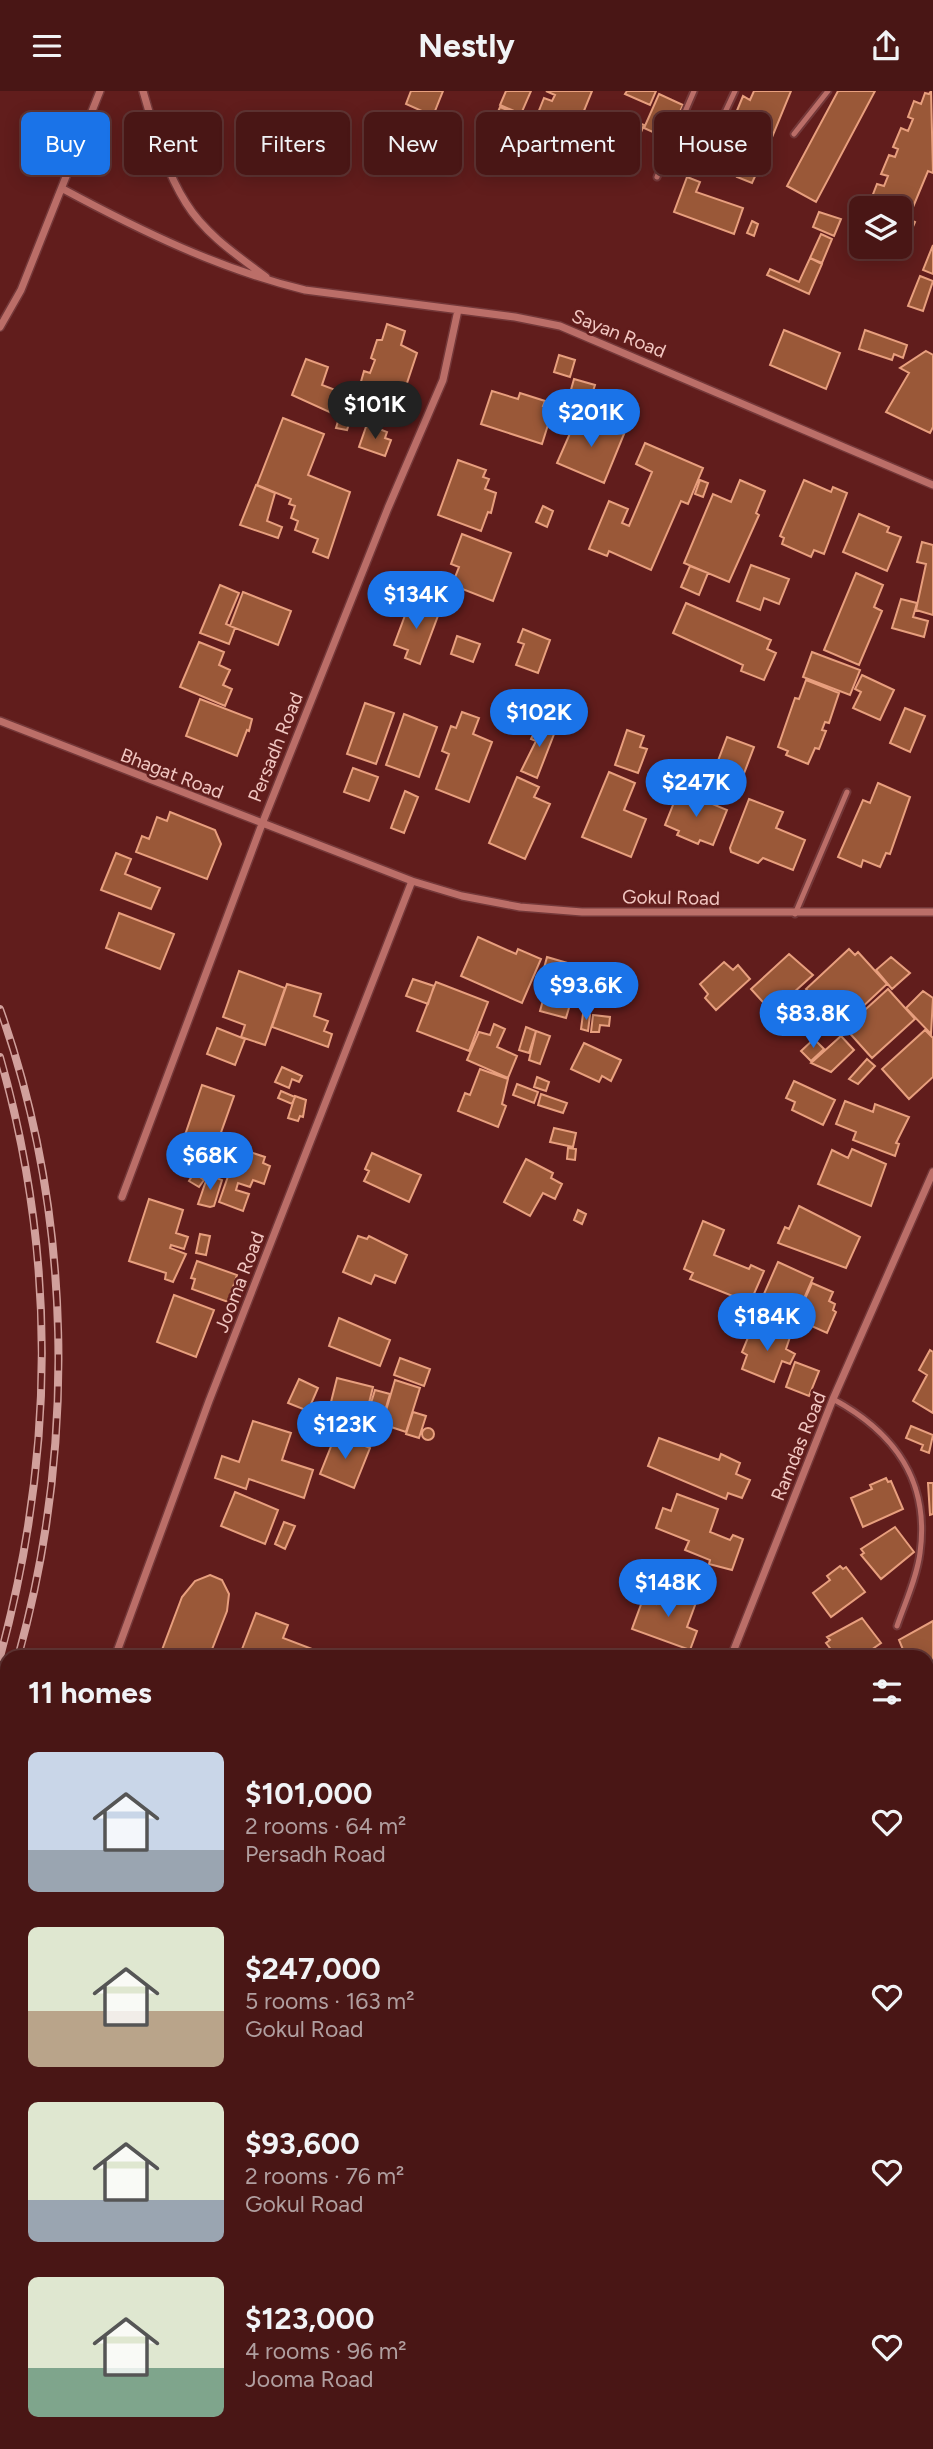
<!DOCTYPE html>
<meta charset="utf-8">
<style>
body{margin:0;font-family:Figtree,sans-serif;background:#532322;color:#f1f3f6;height:100vh;display:flex;flex-direction:column;font-size:26px;white-space:nowrap}
*{box-sizing:border-box;margin:0}
p{font-size:23px;color:#b19fa0}
.icon{flex:none;width:38px;height:38px;fill:none;stroke:currentColor;stroke-width:2;stroke-linecap:round;stroke-linejoin:round}
.map{position:relative;flex:1;overflow:hidden}
.panel{position:absolute;left:0px;top:1559px;width:934px;height:800px;display:flex;flex-direction:column;background:#491615;border-radius:21px 21px 0 0;box-shadow:0 4px 18px #0003,0 0 0 2px #613534}
.panel>*{flex:none}
.banner{position:absolute;left:21px;top:21px;width:892px;height:63px;display:flex;gap:14px}
.buttons{position:absolute;left:849px;top:105px;display:grid;gap:14px}
.buttons a{display:grid;place-items:center;width:63px;height:63px;border-radius:10px;background:#491615;box-shadow:0 4px 18px #0003,0 0 0 2px #613534;font-size:35px}
.price{position:absolute;translate:-50% -60px;padding:0 16px;border-radius:24px;background:#1a73e8;color:#fff;font-size:23px;line-height:46px;filter:drop-shadow(0 2px 4px #0008)}
.price::after{content:'';position:absolute;left:50%;top:42px;width:21px;height:16px;margin-left:-10px;background:inherit;clip-path:polygon(0 0,100% 0,50% 100%)}
.price.active{background:#222;color:#fff}
ul{padding:0;list-style:none}
li{display:flex;align-items:center;gap:21px;height:175px;padding:0 28px}
li span{display:grid;place-items:center;flex:none;width:196px;height:140px;border-radius:10px;color:#555}
li>.icon{margin-inline-start:auto}
span .icon{width:84px;height:84px;fill:#fffc;stroke-width:1}
li b{font-size:30px}
h2{display:flex;justify-content:space-between;align-items:center;height:84px;padding:0 28px;font-size:30px}
.pill{padding:0 24px;border-radius:10px;background:#491615;box-shadow:0 4px 18px #0003,0 0 0 2px #613534;font-size:24px;line-height:63px}
.pill.active{background:#1a73e8;color:#fff}
header{display:flex;justify-content:space-between;align-items:center;height:91px;padding:0 28px;background:#491615;font-size:32px;font-weight:700}
.map>svg:first-child{display:block}
.building{fill:#9a5838;stroke:#e89f7e;stroke-width:2}
.lines{fill:none;stroke-linecap:round;stroke-linejoin:round}
.lane-casing{stroke:#743839;stroke-width:9}
.street-casing{stroke:#743839;stroke-width:10}
.lane{stroke:#bb6e68;stroke-width:5}
.street{stroke:#bb6e68;stroke-width:7}
.rail-casing{stroke:#d1a09c;stroke-width:8}
.rail{stroke:#611d1c;stroke-width:5;stroke-dasharray:16;stroke-linecap:butt}
.labels{text-anchor:middle;stroke-width:5;stroke-linejoin:round;paint-order:stroke}
.street-label{font-size:19px;fill:#f2c7c2;stroke:#611d1c}
</style>
<header><svg class="icon" aria-label="menu" viewBox="0 0 24 24"><path d="M4 6h16M4 12h16M4 18h16"/></svg>Nestly<svg class="icon" aria-label="share" viewBox="0 0 24 24"><path d="M12 15V3M7 8l5-5 5 5M5 13v7h14v-7"/></svg></header>
<div class="map">
<svg width="933" height="2358" viewBox="0 0 933 2358">
<rect width="100%" height="100%" fill="#611d1c"/>
<path class="building" d="M411,0H443L433,25L406,13Z
M506,0H531L521,23L500,14Z
M592,0L560,79L531,67L535,56L526,52L533,33L542,36L544,30L536,27L544,7L552,10L555,4L546,0Z
M627,0H656L650,14L625,3Z
M754,0H791L759,78L732,68L735,53L724,49L731,32L742,36L746,26L736,22L743,5L750,9Z
M838,0H875L816,111L787,95Z
M931,0L933,82L928,80L908,128L915,131L906,152L900,149V117H874L876,114L870,111L877,93L884,95L888,85L881,83L889,64L895,66L898,58L893,56L901,37L908,40L913,28L908,26L914,10L921,13L925,2L929,3Z
M659,3L683,14L668,48L644,37Z
M500,16L521,25L507,60L501,58L498,65L482,58Z
M620,24L644,34L632,63L608,53Z
M742,75L757,81L752,92L737,86Z
M687,86L700,91L696,101L743,117L734,143L674,121Z
M819,121L841,128L834,145L813,136Z
M752,130L758,133L754,145L747,142Z
M821,143L832,148L822,172L810,167Z
M933,154V183L923,179Z
M810,167L822,173L809,203L767,184L770,178L799,191Z
M920,185L933,190L923,220L908,215Z
M387,233L405,240L401,254L417,262L397,322L356,308L364,280L370,282L375,269L371,267L377,249H382Z
M784,239L840,262L826,298L770,274Z
M865,239L907,254L903,267L894,263L892,269L859,258Z
M926,260L933,264V336L930,342L886,321L909,282L900,277Z
M559,264L575,269L570,286L554,281Z
M306,268L328,276L322,294L346,303L338,325L292,304Z
M574,288L595,294L587,319L567,313Z
M492,300L518,308L520,302L545,310L543,315L553,318L542,353L481,333Z
M578,324L624,343L604,392L557,372Z
M283,327L324,343L308,384L350,401L328,467L313,461L318,448L295,439L298,430L291,427L295,415L289,413L291,408L257,394Z
M339,327L350,330L347,339L336,337Z
M367,333L387,341L385,347L391,349L385,365L359,356Z
M645,352L703,377L688,413L681,410L651,479L609,460L607,465L589,458L609,410L628,418L622,432L629,435L652,381L636,373Z
M458,369L486,379L483,386L489,388L485,398L496,402L491,422L488,421L481,440L438,424Z
M700,389L708,392L703,406L695,403Z
M740,389L765,400L756,422L759,424L729,491L684,472L713,403L731,411Z
M804,389L831,401L833,396L847,402L824,463L814,459L811,466L782,453L784,447L780,445Z
M256,394L275,402L267,430L282,436L278,447L240,434Z
M543,415L553,420L547,436L536,431Z
M859,423L889,436L887,441L901,446L887,480L843,461Z
M462,443L511,462L493,510L452,494L459,476L451,473Z
M922,451L933,454V524L916,519L926,473L917,471Z
M751,474L789,488L779,513L764,507L760,519L737,510Z
M690,475L708,482L699,504L681,496Z
M856,482L883,494L874,516L882,520L859,574L824,559Z
M220,494L239,502L226,533L235,537L229,553L200,542Z
M243,501L291,520L278,554L230,535Z
M901,508L917,512L913,526L928,530L924,546L892,537Z
M410,511L439,522L420,573L405,567L408,559L394,554Z
M686,512L771,549L767,558L776,562L764,589L741,580L743,574L673,542Z
M523,538L550,549L538,582L516,574L524,553L518,551Z
M457,545L480,553L473,571L451,563Z
M199,551L224,561L219,574L230,579L223,594L232,598L225,615L180,596Z
M812,561L860,579L850,604L803,586Z
M862,584L894,599L880,629L853,617L861,601L855,598Z
M806,589L839,602L829,632L825,631L822,639L826,640L819,658L815,657L808,673L786,664L788,660L778,656L795,607L799,608Z
M200,608L252,628L249,640L247,639L237,665L186,645Z
M365,612L394,622L376,673L347,663Z
M905,617L925,625L910,661L890,652Z
M462,621L479,627L473,643L492,651L469,711L436,698L449,663L442,660L451,635L456,637Z
M404,623L437,636L419,686L386,674Z
M539,631L556,638L537,687L521,680L536,650L531,648Z
M627,639L644,645L640,656L647,658L638,682L615,674Z
M727,646L754,656L740,693L713,683Z
M353,677L378,686L369,710L344,701Z
M609,681L635,692L624,719L646,728L631,766L582,746Z
M517,686L539,696L534,706L550,713L525,768L489,752Z
M878,692L910,706L890,763L886,762L880,776L863,769L861,776L838,766L863,709L870,712Z
M679,699L727,719L713,754L700,749L698,753L677,744L679,740L665,734Z
M405,700L418,706L404,742L391,737Z
M749,708L783,721L776,737L805,749L793,779L763,767L758,772L731,761L730,757Z
M170,721L215,739L221,753L207,788L136,761L142,745L149,748L157,726L167,730Z
M116,762L131,768L125,783L160,797L151,818L101,799Z
M119,822L174,843L160,878L106,857Z
M478,846L516,863L518,858L541,868L522,912L461,885Z
M849,858L855,864L858,861L887,893L843,934L840,931L834,937L811,912L815,908L806,898Z
M789,863L813,884L772,921L751,898Z
M547,866L581,876L566,927L540,920L550,884L543,881Z
M891,866L910,882L892,898L876,879Z
M724,871L733,879L738,874L750,888L716,919L705,907L708,903L700,893Z
M239,880L285,897L265,954L241,946L245,934L223,926Z
M413,888L434,895L428,913L406,905Z
M436,891L488,911L469,960L417,940Z
M610,891L623,895L619,908L606,903Z
M287,893L321,903L314,925L328,930L324,940L332,943L328,956L272,936Z
M888,898L915,928L872,967L845,937Z
M923,900L933,907L931,943L906,917Z
M583,923L590,924L588,940L581,938Z
M593,924L610,926L609,935L600,934L599,941H591Z
M494,933L505,938L497,956L517,965L508,987L467,969L479,941L490,944Z
M526,936L536,940L529,962L519,959Z
M217,937L245,948L235,974L207,963Z
M925,939L933,947V986L909,1008L882,978Z
M536,940L550,945L540,973L529,969Z
M841,945L854,959L831,981L811,972Z
M814,948L824,958L811,970L801,960Z
M584,952L621,969L611,990L602,985L599,991L571,978Z
M867,968L875,975L858,993L849,988Z
M282,976L302,985L299,991L292,988L289,997L275,991Z
M480,978L508,988L502,1013L506,1015L498,1036L458,1020L465,1002L470,1004Z
M537,986L549,991L546,1000L534,996Z
M794,990L835,1009L823,1034L792,1019L795,1011L786,1007Z
M517,993L538,1001L534,1012L513,1004Z
M202,994L234,1005L214,1061L183,1050Z
M281,1000L295,1006L292,1013L278,1007Z
M541,1003L567,1012L563,1022L538,1014Z
M295,1005L306,1009L303,1026L300,1025L298,1030L288,1027Z
M845,1010L873,1021L875,1013L909,1026L896,1052L899,1053L895,1065L853,1049L856,1041L836,1033Z
M554,1037L576,1042L573,1056L550,1051Z
M238,1057L265,1066L263,1072L270,1075L264,1093L253,1089L250,1096L238,1092L236,1099L249,1103L243,1120L219,1111Z
M568,1057L576,1058L575,1069L567,1068Z
M852,1058L886,1073L871,1115L818,1093L832,1059L848,1067Z
M372,1062L421,1084L409,1111L364,1090L369,1080L365,1078Z
M526,1068L553,1082L551,1087L562,1093L555,1108L543,1102L530,1125L504,1111Z
M194,1082L204,1089L199,1096L189,1090Z
M208,1084L222,1089L214,1115L210,1116L198,1113Z
M149,1108L183,1119L176,1142L188,1146L184,1158L171,1154L170,1157L186,1163L173,1191L165,1188L166,1182L129,1170Z
M799,1115L860,1146L846,1177L778,1152L785,1136L789,1138Z
M578,1119L586,1123L582,1133L574,1129Z
M703,1130L724,1139L714,1164L749,1178L751,1174L764,1180L750,1212L690,1188L693,1182L684,1178Z
M200,1143L210,1145L206,1164L196,1162Z
M358,1145L367,1148L369,1145L407,1164L395,1192L375,1184L371,1193L343,1181Z
M197,1170L237,1184L228,1211L192,1198L195,1188L191,1187Z
M778,1171L813,1187L795,1228L760,1212Z
M812,1192L833,1201L829,1210L835,1213L833,1219L836,1221L827,1242L796,1228Z
M174,1204L214,1219L196,1266L157,1251Z
M339,1227L390,1249L380,1275L329,1255Z
M760,1233L790,1246L786,1258L795,1263L790,1273L782,1270L774,1291L742,1278L747,1264L742,1261L749,1244L754,1246Z
M930,1259L933,1261V1322L913,1310L927,1284L919,1279Z
M400,1267L430,1278L424,1295L394,1284Z
M795,1271L819,1280L809,1305L786,1296Z
M337,1287L373,1296L364,1332L328,1323Z
M299,1288L318,1297L308,1320L288,1312Z
M395,1289L420,1297L406,1341L382,1333Z
M375,1299L390,1303L382,1330L367,1325Z
M413,1321L426,1325L419,1347L406,1343Z
M253,1330L291,1342L282,1369L313,1379L304,1407L249,1388L246,1398L215,1387L222,1365L239,1371Z
M911,1335L933,1344L929,1362L921,1359L923,1354L906,1347Z
M422 1343a6 6 0 1 1 12 0a6 6 0 1 1-12 0Z
M336,1343L370,1357L354,1397L320,1383Z
M659,1347L719,1369L721,1363L740,1372L736,1383L750,1389L742,1407L728,1402L726,1408L648,1375Z
M886,1387L888,1391L891,1390L903,1418L863,1436L851,1407L872,1398L870,1394Z
M928,1392H933V1423L930,1424Z
M235,1401L278,1419L265,1453L221,1435Z
M677,1403L718,1418L710,1441L730,1449L733,1444L743,1448L732,1479L709,1473L710,1469L685,1459L689,1450L656,1437L663,1417L671,1420Z
M284,1431L295,1435L285,1458L275,1453Z
M895,1436L914,1461L881,1488L861,1464L864,1462L861,1458Z
M840,1475L843,1478L846,1476L865,1501L831,1526L813,1502L830,1489L827,1485Z
M210,1484L222,1489L229,1503L227,1520L209,1566H182L162,1559L182,1506L195,1490Z
M679,1495L684,1496L682,1500L698,1506L687,1536L697,1540L690,1559L632,1538L643,1508L656,1513L660,1503L674,1508Z
M256,1522L288,1534L283,1547L333,1566H239Z
M862,1527L881,1552L861,1566H837L826,1552L830,1549L827,1546Z
M933,1530V1570L928,1572V1566H906L899,1549Z
M933,1591V1628L928,1619V1594Z
M928,1916L933,1918V1945L928,1960Z
M928,2008L933,2009V2068L928,2066Z
M928,2286L933,2288V2347L928,2345Z
M169,2352H176L194,2357L167,2358Z
M202,2352H218L216,2358H200Z
M220,2352H251L259,2355L258,2358H218Z
M862,2352L871,2358H798L784,2353Z"/>
<g class="lines">
<g class="lane-casing">
<path id="lane" d="M794,43L828,0
M712,49L735,0
M657,86L694,0
M795,823L847,701
M833,1308C894,1341 930,1389 920,1462C917,1486 905,1512 897,1535"/>
</g>
<g class="street-casing">
<path id="street" d="M143,0C154,38 165,79 186,112C205,143 238,165 266,186
M63,98C141,140 219,178 305,199L515,226L560,235L933,394
M0,236L21,199L100,0
M0,630L412,790L462,805L520,816L582,821H933
M122,1106L262,733L388,417L443,289L458,219
M115,1566L209,1310L412,790
M731,1566L833,1308L933,1081
M0,1882L7,1863
M0,2128L7,2138
M928,2236L933,2238
M0,2345L7,2349
M15,2352L28,2358
M70,2358L72,2352"/>
</g>
<use href="#lane" class="lane"/>
<use href="#street" class="street"/>
<g class="rail-casing">
<path id="rail" d="M0,918C73,1124 76,1357 18,1566
M0,966C57,1165 54,1367 0,1566
M0,1626L7,1604"/>
</g>
<use href="#rail" class="rail"/>
</g>
<g class="labels">
<g class="street-label">
<text transform="translate(619 242) rotate(22)" y="7">Sayan Road</text>
<text transform="translate(275 656) rotate(-68)" y="7">Persadh Road</text>
<text transform="translate(172 682) rotate(21)" y="7">Bhagat Road</text>
<text transform="translate(671 806) rotate(1)" y="7">Gokul Road</text>
<text transform="translate(239 1191) rotate(-69)" y="7">Jooma Road</text>
<text transform="translate(798 1355) rotate(-68)" y="7">Ramdas Road</text>
</g>
</g>
</svg>
<div class="buttons">
<a><svg class="icon" aria-label="layers" viewBox="0 0 24 24"><path d="M12 4l9 5-9 5-9-5zM3 14l9 5 9-5"/></svg></a>
</div>
<b class="price active" style="left:375px;top:350px">$101K</b>
<b class="price" style="left:591px;top:358px">$201K</b>
<b class="price" style="left:416px;top:540px">$134K</b>
<b class="price" style="left:539px;top:658px">$102K</b>
<b class="price" style="left:696px;top:728px">$247K</b>
<b class="price" style="left:586px;top:931px">$93.6K</b>
<b class="price" style="left:813px;top:959px">$83.8K</b>
<b class="price" style="left:210px;top:1101px">$68K</b>
<b class="price" style="left:767px;top:1262px">$184K</b>
<b class="price" style="left:345px;top:1370px">$123K</b>
<b class="price" style="left:668px;top:1528px">$148K</b>
<div class="banner">
<a class="pill active">Buy</a>
<a class="pill">Rent</a>
<a class="pill">Filters</a>
<a class="pill">New</a>
<a class="pill">Apartment</a>
<a class="pill">House</a>
</div>
<section class="panel">
<h2>11 homes<svg class="icon" aria-label="filters" viewBox="0 0 24 24"><path d="M4 7h16M4 17h16"/><circle cx="9" cy="7" r="2"/><circle cx="15" cy="17" r="2"/></svg></h2>
<ul>
<li><span style="background:linear-gradient(#c9d6e8 70%,#9aa5b1 0)"><svg class="icon" aria-label="home" viewBox="0 0 24 24"><path d="M3 11l9-7 9 7M6 9v11h12V9"/></svg></span><div><b>$101,000</b><p>2 rooms · 64 m²</p><p>Persadh Road</p></div><svg class="icon" aria-label="heart" viewBox="0 0 24 24"><path d="M12 20l-8-8c-3-5 5-10 8-4 3-6 11-1 8 4z"/></svg></li>
<li><span style="background:linear-gradient(#dfe7d0 60%,#b9a48a 0)"><svg class="icon" aria-label="home" viewBox="0 0 24 24"><path d="M3 11l9-7 9 7M6 9v11h12V9"/></svg></span><div><b>$247,000</b><p>5 rooms · 163 m²</p><p>Gokul Road</p></div><svg class="icon" aria-label="heart" viewBox="0 0 24 24"><path d="M12 20l-8-8c-3-5 5-10 8-4 3-6 11-1 8 4z"/></svg></li>
<li><span style="background:linear-gradient(#dfe7d0 70%,#9aa5b1 0)"><svg class="icon" aria-label="home" viewBox="0 0 24 24"><path d="M3 11l9-7 9 7M6 9v11h12V9"/></svg></span><div><b>$93,600</b><p>2 rooms · 76 m²</p><p>Gokul Road</p></div><svg class="icon" aria-label="heart" viewBox="0 0 24 24"><path d="M12 20l-8-8c-3-5 5-10 8-4 3-6 11-1 8 4z"/></svg></li>
<li><span style="background:linear-gradient(#dfe7d0 65%,#7fa58c 0)"><svg class="icon" aria-label="home" viewBox="0 0 24 24"><path d="M3 11l9-7 9 7M6 9v11h12V9"/></svg></span><div><b>$123,000</b><p>4 rooms · 96 m²</p><p>Jooma Road</p></div><svg class="icon" aria-label="heart" viewBox="0 0 24 24"><path d="M12 20l-8-8c-3-5 5-10 8-4 3-6 11-1 8 4z"/></svg></li>
</ul>
</section>
</div>
